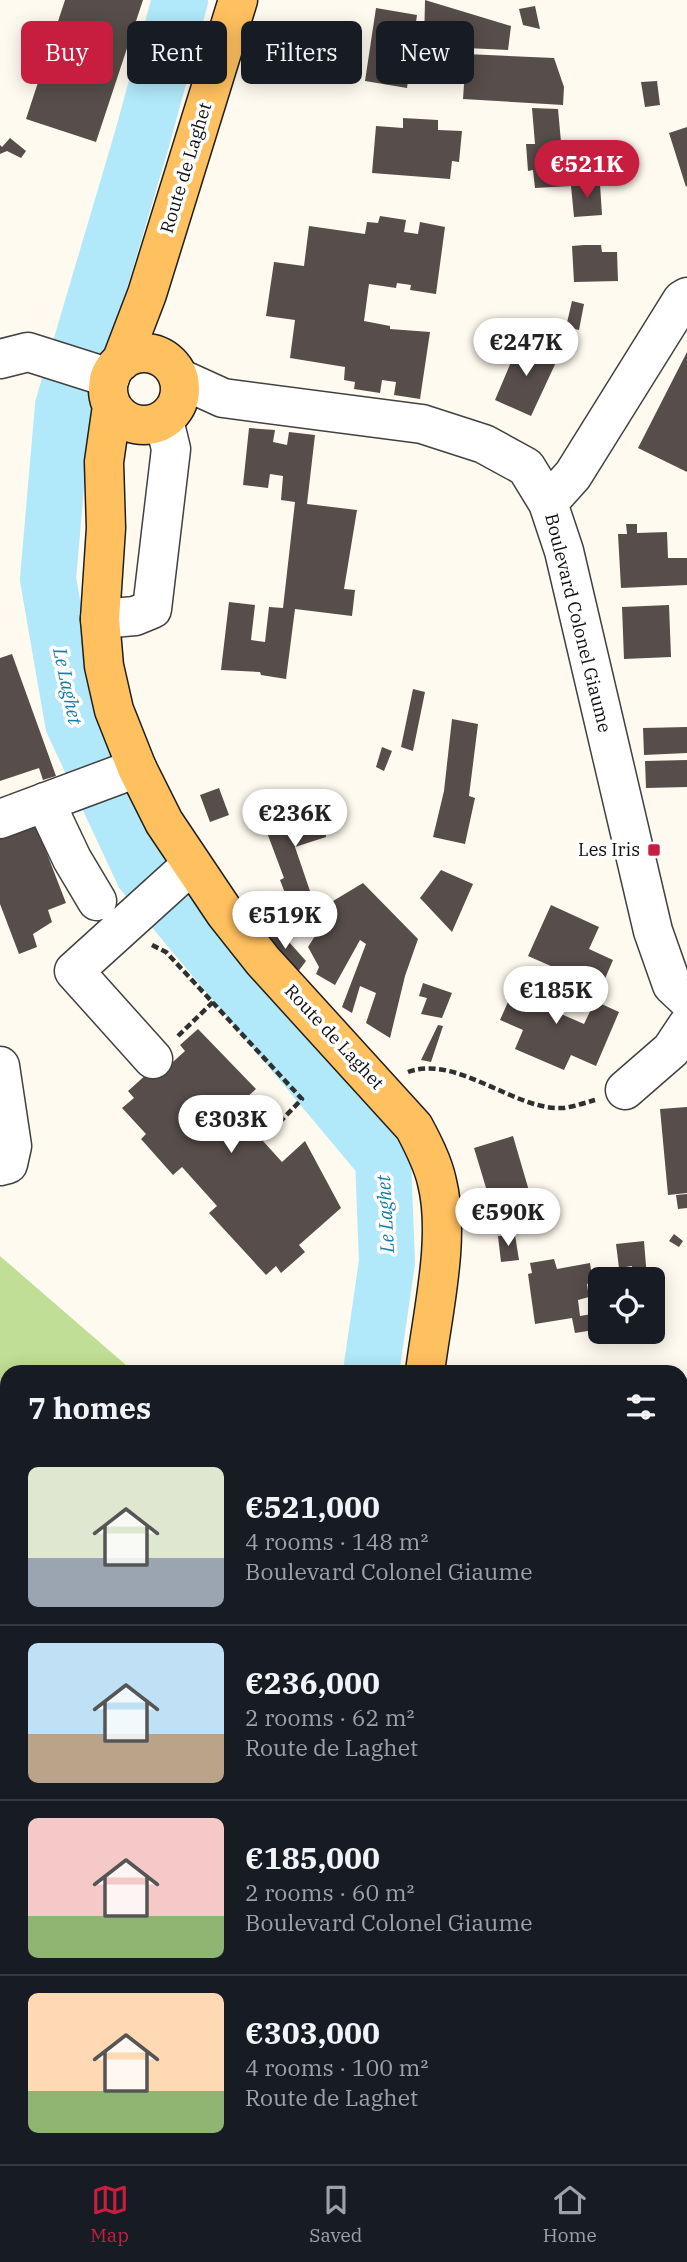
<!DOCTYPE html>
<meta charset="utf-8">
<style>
body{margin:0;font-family:"IBM Plex Serif",serif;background:#20242c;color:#f1f3f6;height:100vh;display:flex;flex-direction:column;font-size:26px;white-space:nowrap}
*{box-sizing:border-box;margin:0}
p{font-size:23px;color:#9ea1a6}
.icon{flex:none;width:38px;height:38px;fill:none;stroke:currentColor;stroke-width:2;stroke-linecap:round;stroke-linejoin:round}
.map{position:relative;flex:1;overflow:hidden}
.details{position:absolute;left:0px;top:1365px;width:688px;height:800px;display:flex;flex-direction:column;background:#171b24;border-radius:21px 21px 0 0;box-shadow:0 4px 18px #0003}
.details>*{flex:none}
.top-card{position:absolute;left:21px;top:21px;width:646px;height:63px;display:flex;gap:14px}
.fabs{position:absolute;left:588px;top:1267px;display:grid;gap:14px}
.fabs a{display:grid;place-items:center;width:77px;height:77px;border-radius:10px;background:#171b24;box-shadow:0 4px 18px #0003;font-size:35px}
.price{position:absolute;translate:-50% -60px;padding:0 16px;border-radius:24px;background:#fff;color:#222;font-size:23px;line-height:46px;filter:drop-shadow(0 2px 4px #0008)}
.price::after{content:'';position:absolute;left:50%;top:42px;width:21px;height:16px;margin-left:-10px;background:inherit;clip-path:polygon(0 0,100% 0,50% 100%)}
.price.current{background:#c71e3f;color:#fff}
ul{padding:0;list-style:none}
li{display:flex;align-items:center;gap:21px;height:175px;padding:0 28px}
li+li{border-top:2px solid #363941}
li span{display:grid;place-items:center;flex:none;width:196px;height:140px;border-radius:10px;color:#555}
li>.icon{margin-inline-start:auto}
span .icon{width:84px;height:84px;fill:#fffc;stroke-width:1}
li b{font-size:30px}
h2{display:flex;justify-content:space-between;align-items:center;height:84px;padding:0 28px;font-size:30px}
.pill{padding:0 24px;border-radius:10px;background:#171b24;box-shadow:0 4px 18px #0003;font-size:24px;line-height:63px}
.pill.current{background:#c71e3f;color:#fff}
.dock{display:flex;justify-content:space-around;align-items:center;height:98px;border-top:2px solid #363941;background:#171b24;font-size:19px;color:#9ea1a6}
.dock a{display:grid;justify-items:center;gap:4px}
.dock .current{color:#c71e3f}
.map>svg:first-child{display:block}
.forest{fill:#c0de95}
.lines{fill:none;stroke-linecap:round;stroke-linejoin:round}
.river{stroke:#b1e9fa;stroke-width:56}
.building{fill:#574d4a}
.minor-casing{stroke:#414141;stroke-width:41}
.major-casing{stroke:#1f1f1f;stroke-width:41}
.path{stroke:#303030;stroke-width:4.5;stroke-dasharray:7 3.5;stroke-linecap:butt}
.minor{stroke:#fff;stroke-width:38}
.major{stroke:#ffc05f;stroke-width:38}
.poi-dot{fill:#c71e3f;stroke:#fff;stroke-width:2.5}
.labels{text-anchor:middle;stroke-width:7;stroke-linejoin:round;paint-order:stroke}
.street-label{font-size:18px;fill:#0e0e0e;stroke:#fff}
.poi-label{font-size:18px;fill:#0e0e0e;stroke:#fff;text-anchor:end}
.water-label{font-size:19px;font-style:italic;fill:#107ca8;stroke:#fff}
</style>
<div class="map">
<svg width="687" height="2164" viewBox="0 0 687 2164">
<rect width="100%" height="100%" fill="#fffaef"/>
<path class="forest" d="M0,1256L134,1372H7V2158H281L277,2164H0Z
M681,1950L687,1957V2073L681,2077Z
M360,2158H550L540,2164H366Z"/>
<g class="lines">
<path class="river" d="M180,0L142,139L63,406L48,579L73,723L143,873L383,1160L387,1262L371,1372
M681,1898L687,1907"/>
</g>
<path class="building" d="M65,0H143L96,142L26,119Z
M425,0L511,26L508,50L424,46Z
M535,6L540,29L523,25L519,9Z
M376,8L417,15L407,88L365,81Z
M466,54L554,58L564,87L563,105L463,99Z
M657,81L660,105L645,107L641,82Z
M532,108L558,109L561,142H568L571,186L535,188L533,170L528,171L526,144H535Z
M403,118L438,120V130L462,131L459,162L452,161L450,179L372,173L376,126L403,128Z
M687,127V186L686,187L669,133Z
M10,138L26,151L21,158L7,151L0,154V145L2,147Z
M600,184L602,215L574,217L571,186Z
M380,216L406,220L404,232L418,234L420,222L445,227L436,294L410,290L411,285L397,283L396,288L369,284L364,321L390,326V329L430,332L420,399L394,395L396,382L382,380L380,393L354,389L355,382L344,380L345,367L290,358L295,320L266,316L274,262L304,266L309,226L365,234L367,222L378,223Z
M584,245H601L602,252H617L618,281L574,282L572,246Z
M572,301L584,304L579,330L566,327Z
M520,341L558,358L531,416L495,400Z
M687,352V472L638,448Z
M249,428L275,430L273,442L287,445L289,432L315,435L307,504L357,510L344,589L355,590L352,616L295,609L286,679L261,675L260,672L221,670L229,602L255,605L251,640L265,642L269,607L283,608L295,502L281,500L283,476L270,474L268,488L243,485Z
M626,524H637V533L667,532L668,558H687V585L621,588L618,534H627Z
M669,605L671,657L624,659L622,607Z
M12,654L56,776L43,780L39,768L0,781V658Z
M413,689L425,692L413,751L401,747Z
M452,719L478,724L469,796L475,798L465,844L433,837L444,791Z
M687,727V753L644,755L643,728Z
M382,747L392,751L384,771L376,767Z
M687,760V787L646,788L645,761Z
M219,788L229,815L210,822L200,795Z
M324,811L326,837L295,847L310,891L289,895L288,892L285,893L280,880L284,878L266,830Z
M34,820L66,903L48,910L52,922L33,934L37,947L19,954L0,904V834Z
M441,870L473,884L452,932L420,898Z
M363,883L418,939L405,976L390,1038L366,1023L376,993L360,986L352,1013L342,1007L366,944L360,940L335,985L316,974L319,967L308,947L315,936L303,909L318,901L327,919L335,908L328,904Z
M551,905L599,927L589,949L613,960L601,988L528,956Z
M273,924L306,961L294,977L265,936Z
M523,968L546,978L536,1003L584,1024L595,1001L619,1012L596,1066L571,1055L564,1070L515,1049L523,1030L500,1020Z
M423,983L452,993L442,1018L421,1014L427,998L419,996Z
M438,1025L443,1026L431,1062L421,1060Z
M198,1029L256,1089L244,1100L250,1106L240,1115L251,1128L254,1125L263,1130L266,1139L263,1141L282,1162L305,1141L341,1208L299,1245L305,1252L281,1273L276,1266L266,1275L209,1213L217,1206L182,1167L173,1175L141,1139L146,1134L122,1108L134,1098L128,1091L158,1064L164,1070L185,1051L180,1045Z
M687,1107V1193L668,1195L660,1109Z
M513,1136L532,1201L493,1211L474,1148Z
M687,1194V1208L678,1209L676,1195Z
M674,1234L683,1241L679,1247L669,1241Z
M515,1235L519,1260L501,1262L498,1236Z
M644,1241L647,1278L633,1279L632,1266L619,1268L616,1244Z
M554,1259L557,1269L590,1263L593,1283L587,1284L589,1297L578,1300L580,1316L598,1313L600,1329L575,1333L572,1318L535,1324L528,1274L532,1273L530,1263Z
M600,1366L604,1372H570L569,1370Z
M684,1477L687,1547L681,1548V1478Z
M681,1603H687V1683L681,1684Z"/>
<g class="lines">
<g class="minor-casing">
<path id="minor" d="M0,359L28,352L110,378
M179,378L223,398L422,424L484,444L526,467L548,503L564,551L653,931L672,985L687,999
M548,503L573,475L682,300L687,297
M100,619L135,616L152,609L171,449L164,420
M45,802L72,859L97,901
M0,819L137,768
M153,1059L74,971L191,865
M0,1066L12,1146L8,1164L0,1166
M625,1090L671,1050L687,1026"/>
</g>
<g class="major-casing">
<path id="major" d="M108 389a36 36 0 1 1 72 0a36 36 0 1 1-72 0Z
M121,362L147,294L238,0
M112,406L104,462L106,528L100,619L104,666L114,710L137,768L164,822L225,913L263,961L414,1127C423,1144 433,1163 437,1182C451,1238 432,1315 425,1372
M681,1812L687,1819"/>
</g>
<path class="path" d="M152,945L166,952L302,1099L272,1130
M178,1036L213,1002
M408,1072C457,1054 515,1111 563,1108C573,1107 584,1103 595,1100"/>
<use href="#minor" class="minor"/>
<use href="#major" class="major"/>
</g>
<rect class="poi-dot" x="647" y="843" width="14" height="14" rx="3.5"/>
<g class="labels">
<g class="street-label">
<text transform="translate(186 168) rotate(-73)" y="6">Route de Laghet</text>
<text transform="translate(578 623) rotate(76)" y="6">Boulevard Colonel Giaume</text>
<text transform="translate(334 1037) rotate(47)" y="6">Route de Laghet</text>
</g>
<g class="poi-label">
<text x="640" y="856">Les Iris</text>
</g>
<g class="water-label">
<text transform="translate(68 686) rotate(78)" y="7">Le Laghet</text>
<text transform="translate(385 1214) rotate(-93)" y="7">Le Laghet</text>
</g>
</g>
</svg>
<div class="fabs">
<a><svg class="icon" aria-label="locate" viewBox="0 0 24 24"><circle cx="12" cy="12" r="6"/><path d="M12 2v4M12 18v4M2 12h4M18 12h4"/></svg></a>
</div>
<b class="price current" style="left:587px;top:200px">€521K</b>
<b class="price" style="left:526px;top:378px">€247K</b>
<b class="price" style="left:295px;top:849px">€236K</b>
<b class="price" style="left:285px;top:951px">€519K</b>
<b class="price" style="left:556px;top:1026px">€185K</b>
<b class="price" style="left:231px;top:1155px">€303K</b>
<b class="price" style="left:508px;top:1248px">€590K</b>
<div class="top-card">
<a class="pill current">Buy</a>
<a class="pill">Rent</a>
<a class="pill">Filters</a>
<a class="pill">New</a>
</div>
<section class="details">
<h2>7 homes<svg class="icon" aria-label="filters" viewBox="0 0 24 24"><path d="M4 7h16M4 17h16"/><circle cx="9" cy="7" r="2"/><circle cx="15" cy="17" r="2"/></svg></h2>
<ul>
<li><span style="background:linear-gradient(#dfe7d0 65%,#9aa5b1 0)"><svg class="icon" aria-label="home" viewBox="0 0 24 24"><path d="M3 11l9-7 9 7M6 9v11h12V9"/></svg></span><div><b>€521,000</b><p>4 rooms · 148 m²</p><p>Boulevard Colonel Giaume</p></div></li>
<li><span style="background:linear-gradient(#bfe0f5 65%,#b9a48a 0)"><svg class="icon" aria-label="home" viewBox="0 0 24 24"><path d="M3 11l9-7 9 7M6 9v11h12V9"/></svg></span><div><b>€236,000</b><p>2 rooms · 62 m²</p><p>Route de Laghet</p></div></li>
<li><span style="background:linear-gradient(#f6c9c9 70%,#8fb573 0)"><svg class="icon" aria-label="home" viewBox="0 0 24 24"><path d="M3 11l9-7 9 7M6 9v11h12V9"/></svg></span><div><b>€185,000</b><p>2 rooms · 60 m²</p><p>Boulevard Colonel Giaume</p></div></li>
<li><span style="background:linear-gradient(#ffd9b3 70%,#8fb573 0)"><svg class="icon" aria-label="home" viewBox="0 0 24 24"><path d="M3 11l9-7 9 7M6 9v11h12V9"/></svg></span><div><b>€303,000</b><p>4 rooms · 100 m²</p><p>Route de Laghet</p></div></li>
</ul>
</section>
</div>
<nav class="dock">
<a class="current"><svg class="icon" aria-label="map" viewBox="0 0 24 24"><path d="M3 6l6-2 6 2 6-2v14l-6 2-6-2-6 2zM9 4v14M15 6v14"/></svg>Map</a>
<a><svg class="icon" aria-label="saved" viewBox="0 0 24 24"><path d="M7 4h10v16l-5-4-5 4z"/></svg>Saved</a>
<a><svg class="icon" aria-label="home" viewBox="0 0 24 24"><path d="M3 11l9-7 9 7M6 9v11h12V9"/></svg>Home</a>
</nav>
